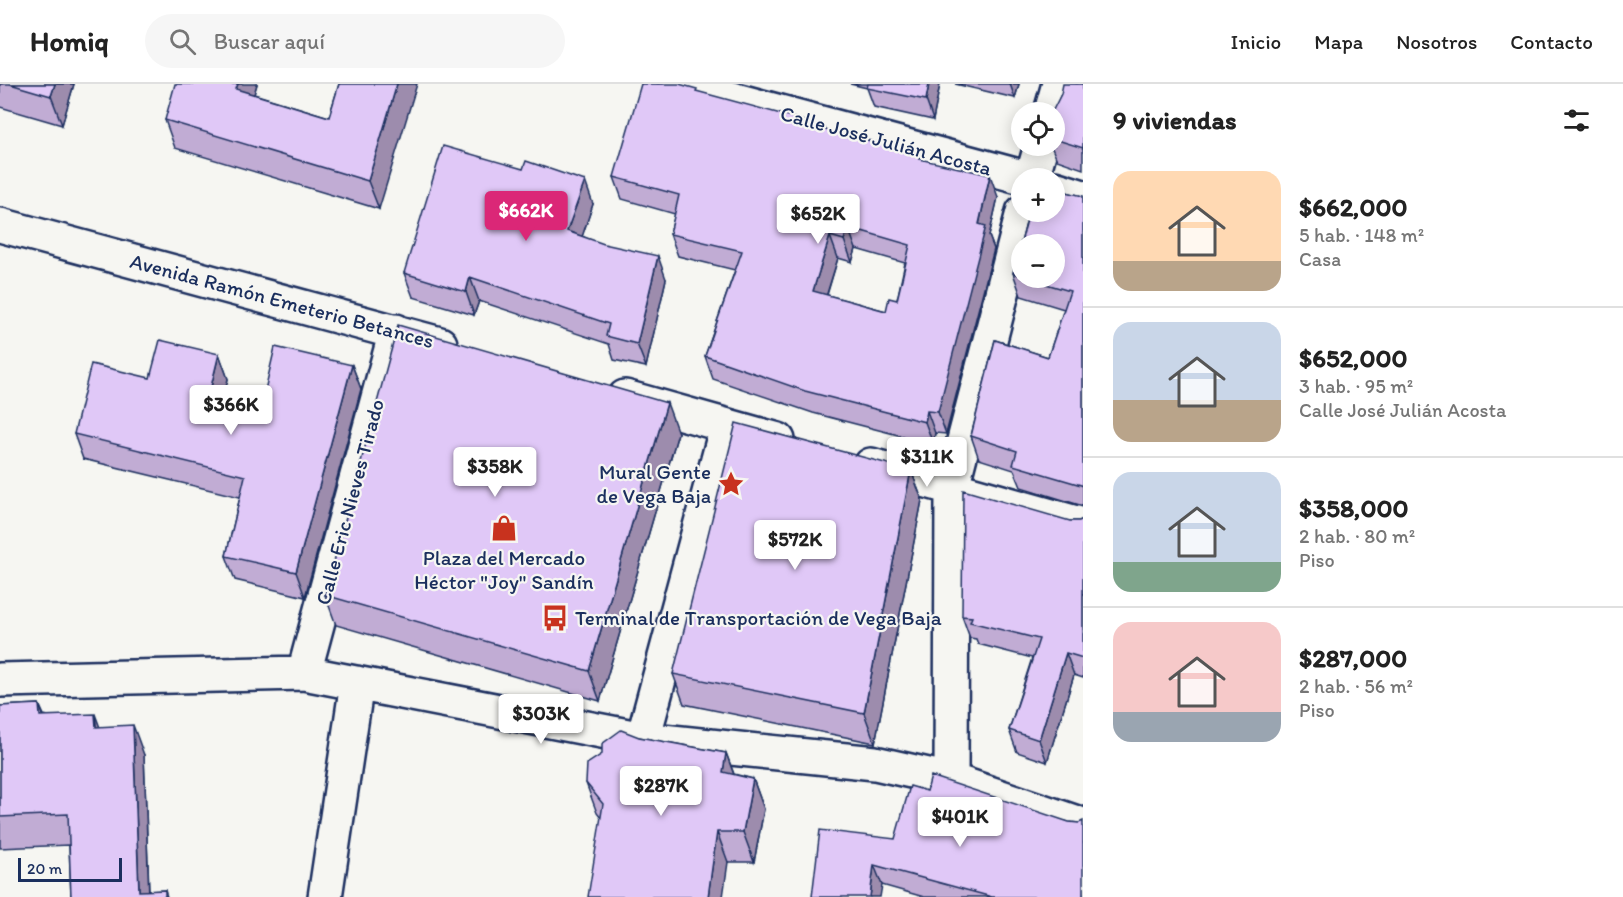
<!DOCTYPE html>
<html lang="es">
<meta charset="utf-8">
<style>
body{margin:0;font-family:Itim,sans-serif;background:#f6f6f6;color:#222;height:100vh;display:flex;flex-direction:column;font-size:22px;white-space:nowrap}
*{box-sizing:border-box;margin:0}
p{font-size:20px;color:#767676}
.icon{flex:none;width:33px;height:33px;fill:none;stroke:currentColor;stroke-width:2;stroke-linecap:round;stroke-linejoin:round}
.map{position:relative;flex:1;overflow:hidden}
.side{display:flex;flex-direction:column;background:#fff;width:540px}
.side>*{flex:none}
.controls{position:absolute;left:1011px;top:18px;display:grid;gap:12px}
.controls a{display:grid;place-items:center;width:54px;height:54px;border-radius:50%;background:#fff;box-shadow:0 3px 15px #0003;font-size:30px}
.scale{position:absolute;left:18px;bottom:15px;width:104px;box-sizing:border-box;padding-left:6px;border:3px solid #1b2f5e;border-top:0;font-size:16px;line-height:21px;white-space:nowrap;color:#1b2f5e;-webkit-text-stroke:4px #f6f6f2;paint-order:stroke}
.price{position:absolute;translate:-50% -51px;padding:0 14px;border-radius:6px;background:#fff;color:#222;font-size:20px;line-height:39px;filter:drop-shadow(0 2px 3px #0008)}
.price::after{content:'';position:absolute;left:50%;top:36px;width:18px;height:14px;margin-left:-9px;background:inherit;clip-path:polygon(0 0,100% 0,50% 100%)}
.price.current{background:#db2777;color:#fff}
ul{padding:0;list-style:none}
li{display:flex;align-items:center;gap:18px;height:150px;padding:0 30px}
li+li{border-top:2px solid #e0e0e0}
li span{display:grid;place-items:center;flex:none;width:168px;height:120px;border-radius:18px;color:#555}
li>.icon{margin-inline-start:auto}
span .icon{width:72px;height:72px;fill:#fffc;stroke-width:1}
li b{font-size:26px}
h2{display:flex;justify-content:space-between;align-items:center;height:72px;padding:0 30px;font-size:26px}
header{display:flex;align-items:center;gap:36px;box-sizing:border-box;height:84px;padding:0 30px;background:#fff;border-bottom:2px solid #e0e0e0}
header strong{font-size:28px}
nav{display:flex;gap:33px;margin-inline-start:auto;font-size:21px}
.search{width:420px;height:54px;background:#f6f6f6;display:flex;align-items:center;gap:15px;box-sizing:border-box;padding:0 21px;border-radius:33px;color:#767676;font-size:22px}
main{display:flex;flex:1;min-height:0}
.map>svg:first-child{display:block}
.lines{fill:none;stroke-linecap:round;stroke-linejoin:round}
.minor-casing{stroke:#1b2f5e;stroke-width:38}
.minor{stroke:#f6f6f2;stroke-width:33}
.wall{fill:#c1acd4;stroke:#1b2f5e;stroke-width:1.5;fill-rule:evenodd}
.shaded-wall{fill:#9d8cad;stroke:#1b2f5e;stroke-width:1.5}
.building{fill:#e0c8f7;stroke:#1b2f5e;stroke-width:1.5;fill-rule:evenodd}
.labels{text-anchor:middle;stroke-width:4.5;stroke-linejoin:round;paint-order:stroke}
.street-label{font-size:21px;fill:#1b2f5e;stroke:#f6f6f2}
.poi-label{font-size:21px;fill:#1b2f5e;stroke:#f6f6f2;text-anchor:end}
</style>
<header>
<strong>Homiq</strong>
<div class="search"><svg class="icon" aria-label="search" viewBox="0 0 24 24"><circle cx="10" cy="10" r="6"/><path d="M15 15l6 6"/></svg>Buscar aquí</div>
<nav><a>Inicio</a><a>Mapa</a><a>Nosotros</a><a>Contacto</a></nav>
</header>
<main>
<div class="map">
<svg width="1083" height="813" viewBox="0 0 1083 813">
<rect width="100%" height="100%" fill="#f6f6f2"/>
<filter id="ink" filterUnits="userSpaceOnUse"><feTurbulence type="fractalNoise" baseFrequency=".0167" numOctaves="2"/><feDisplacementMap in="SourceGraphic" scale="12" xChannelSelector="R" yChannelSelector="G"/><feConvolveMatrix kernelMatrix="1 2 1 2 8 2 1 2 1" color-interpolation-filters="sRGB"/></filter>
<g filter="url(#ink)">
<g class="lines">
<g class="minor-casing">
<path id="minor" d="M676,0L1026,94
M1051,28L1059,0
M1032,94L1041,62
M1054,104L1083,113
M0,141L440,260
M625,313L778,356
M871,381L1083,441
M304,589L396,247
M0,596L304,589L643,655L875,679L951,696L1083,741
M643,655L727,342
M951,696L952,403L1023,128
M325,813L357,599"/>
</g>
<use href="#minor" class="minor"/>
</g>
<path class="wall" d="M0,0H74L62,41L0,23Z
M257,0L254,10L329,33L339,0L379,125L175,64L165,36Z
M850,0H940L933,36L874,23L867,4Z
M955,0H1019L1015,14Z
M1083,0V85L1057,76L1051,62H1054V28L1061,10Z
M697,8L825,44L826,47L923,76L998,113L989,152L994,165L946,350L935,349L933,360L813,329L713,295L705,272L735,186L678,172L670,150L675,130L622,115L614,93ZM856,165L905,179L897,216L886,227L827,211L838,174L852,178Z
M1054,105L1083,112V422L1021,403L1014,386L979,375L971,352L995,256L1048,273L1064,225L1021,212L1013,189L1029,128H1054ZM1022,160H1054V194H1022Z
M593,120L582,152L666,195L646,283L614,276L609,260L479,217L474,231L413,213L404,189Z
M219,270L228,295L222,319L260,328L352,281L361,305L305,513L235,496L226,472L240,413L83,375L74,350L150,294Z
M678,349L600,617L336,541L325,511Z
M911,386L922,416L875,659L684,620L673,590Z
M1083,435V594L1074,591L1047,678L1017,668L1009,646L1032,574L978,560L976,555L970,554L962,532L1070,437H1079Z
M39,620L44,631L100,643L144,671L149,807L165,806L167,813H71L69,761L0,764V622Z
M639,653L726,669L734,690L753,695L764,725L754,778H728L601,734L597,729L586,699Z
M927,707L1069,738L1079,739L1083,813H924L882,801L812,813L895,755Z"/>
<path class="shaded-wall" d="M55,0H74L62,41L51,12Z
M238,0H257L247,34L236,5Z
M397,0H417L379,125L368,97Z
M929,0H940L933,36L926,16Z
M1010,0H1019L1015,14Z
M990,91L998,113L989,152L994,165L946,350L938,328Z
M585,97L593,120L576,171L567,147Z
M848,143L856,165L852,178L844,156Z
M830,152L838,174L821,229L813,207Z
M658,172L666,195L646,283L637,260Z
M470,193L479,217L474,231L466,208Z
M219,270L228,295L217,339L208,315Z
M352,281L361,305L305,513L296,488Z
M667,319L678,349L600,617L589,587Z
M927,327L935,349L933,360L925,338Z
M911,386L922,416L875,659L864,629Z
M1066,569L1074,591L1047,678L1039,656Z
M39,620L50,650L40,632Z
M95,630L106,660L96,643Z
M133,641L144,671L149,813L139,807Z
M726,669L737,699L723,688Z
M753,695L764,725L754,778L743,748Z
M717,748L728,778L723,813H708Z
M874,781L882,801L880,813H870Z"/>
<path class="building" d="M10,0H55L51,12Z
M175,0H238L236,5L329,33L339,0H397L368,97L165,36Z
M641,0H679L697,5L696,7L792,33L825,44V46L921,69L919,75L990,91L979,140L986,142L938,328L927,327L925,338L805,307L705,272L742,167L670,150L679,111L614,93ZM848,143L910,161L897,216L889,214L886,227L813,207L830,152L844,156Z
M868,0H929L926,16L867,4Z
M1063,0H1083V64L1054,55V28H1052L1061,10Z
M443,62L523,85L526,77L585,97L567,147L604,160L658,172L637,260L606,252L609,240L470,193L466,208L404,189Z
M1054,105L1083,112V402L1081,401L1013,381L1017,367L971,352L995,256L1048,273L1070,207L1026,194H1054V160H1022V192L1013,189L1029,128H1054Z
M398,241L667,319L589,587L325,511Z
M160,256L219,270L208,315L260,328L275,263L352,281L296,488L226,472L245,392L74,350L91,280L150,294Z
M736,339L911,386L864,629L673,590Z
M963,406L1070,437H1079L1083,435V574L1066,569L1039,656L1009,646L1039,555L970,538L972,533L962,532Z
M39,620L40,632L95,630L96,643L133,641L139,807L165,806V813H71L68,730L0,733V622Z
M621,646L639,653L726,669L723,688L753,695L743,748H717L708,813H588L603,720L586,699L587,680L602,670V660Z
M931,692L1069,738L1079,739L1083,737V813H992L874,781L870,813H812L820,746L895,755L910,702L927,707Z"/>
</g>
<defs>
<g id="sight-bare" transform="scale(2.07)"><path d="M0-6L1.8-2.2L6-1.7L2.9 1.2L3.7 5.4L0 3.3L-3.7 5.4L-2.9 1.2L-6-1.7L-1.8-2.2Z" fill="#c8321e" stroke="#f6f6f2" stroke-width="2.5" paint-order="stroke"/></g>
<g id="shop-bare" transform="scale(2.07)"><path d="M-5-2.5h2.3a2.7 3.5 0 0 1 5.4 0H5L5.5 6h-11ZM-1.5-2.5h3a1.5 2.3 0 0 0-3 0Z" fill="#c8321e" stroke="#f6f6f2" stroke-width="2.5" paint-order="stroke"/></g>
<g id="bus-bare" transform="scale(2.07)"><path d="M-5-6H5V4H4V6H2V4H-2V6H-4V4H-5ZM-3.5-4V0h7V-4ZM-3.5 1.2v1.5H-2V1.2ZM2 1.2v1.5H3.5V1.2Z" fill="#c8321e" stroke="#f6f6f2" stroke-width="2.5" paint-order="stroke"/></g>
</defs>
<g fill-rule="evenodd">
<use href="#sight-bare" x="731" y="400"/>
<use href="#shop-bare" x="504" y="444"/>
<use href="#bus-bare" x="555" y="534"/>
</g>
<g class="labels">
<g class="street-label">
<text transform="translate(886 57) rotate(15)" y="7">Calle José Julián Acosta</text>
<text transform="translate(282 217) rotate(15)" y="7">Avenida Ramón Emeterio Betances</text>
<text transform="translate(350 418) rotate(-75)" y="7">Calle Eric Nieves Tirado</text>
</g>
<g class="poi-label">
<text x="711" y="395">Mural Gente<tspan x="711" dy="24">de Vega Baja</tspan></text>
<text x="504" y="481" text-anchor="middle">Plaza del Mercado<tspan x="504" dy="24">Héctor "Joy" Sandín</tspan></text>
<text x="575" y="541" text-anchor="start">Terminal de Transportación de Vega Baja</text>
</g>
</g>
</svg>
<div class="controls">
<a><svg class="icon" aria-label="locate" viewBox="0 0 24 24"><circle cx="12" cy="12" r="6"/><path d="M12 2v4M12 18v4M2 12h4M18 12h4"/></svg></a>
<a>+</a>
<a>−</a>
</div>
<div class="scale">20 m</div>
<b class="price current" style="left:526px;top:158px">$662K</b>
<b class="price" style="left:818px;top:161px">$652K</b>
<b class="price" style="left:231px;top:352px">$366K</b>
<b class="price" style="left:927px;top:404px">$311K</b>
<b class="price" style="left:495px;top:414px">$358K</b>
<b class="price" style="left:795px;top:487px">$572K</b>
<b class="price" style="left:541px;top:661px">$303K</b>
<b class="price" style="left:661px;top:733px">$287K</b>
<b class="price" style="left:960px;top:764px">$401K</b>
</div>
<section class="side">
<h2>9 viviendas<svg class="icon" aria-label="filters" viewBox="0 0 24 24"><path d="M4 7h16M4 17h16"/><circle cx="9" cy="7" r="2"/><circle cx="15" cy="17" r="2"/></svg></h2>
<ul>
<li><span style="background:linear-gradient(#ffd9b3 75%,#b9a48a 0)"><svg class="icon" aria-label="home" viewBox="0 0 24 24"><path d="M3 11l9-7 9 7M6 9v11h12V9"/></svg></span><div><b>$662,000</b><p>5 hab. · 148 m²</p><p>Casa</p></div></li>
<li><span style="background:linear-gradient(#c9d6e8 65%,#b9a48a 0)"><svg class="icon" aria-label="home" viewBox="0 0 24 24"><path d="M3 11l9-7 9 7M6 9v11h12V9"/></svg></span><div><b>$652,000</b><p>3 hab. · 95 m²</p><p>Calle José Julián Acosta</p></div></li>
<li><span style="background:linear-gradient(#c9d6e8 75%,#7fa58c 0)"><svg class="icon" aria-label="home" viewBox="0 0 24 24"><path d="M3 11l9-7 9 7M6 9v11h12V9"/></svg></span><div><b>$358,000</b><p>2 hab. · 80 m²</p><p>Piso</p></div></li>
<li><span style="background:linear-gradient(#f6c9c9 75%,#9aa5b1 0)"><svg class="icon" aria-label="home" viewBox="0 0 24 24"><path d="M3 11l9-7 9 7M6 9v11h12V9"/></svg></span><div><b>$287,000</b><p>2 hab. · 56 m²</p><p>Piso</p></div></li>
</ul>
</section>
</main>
